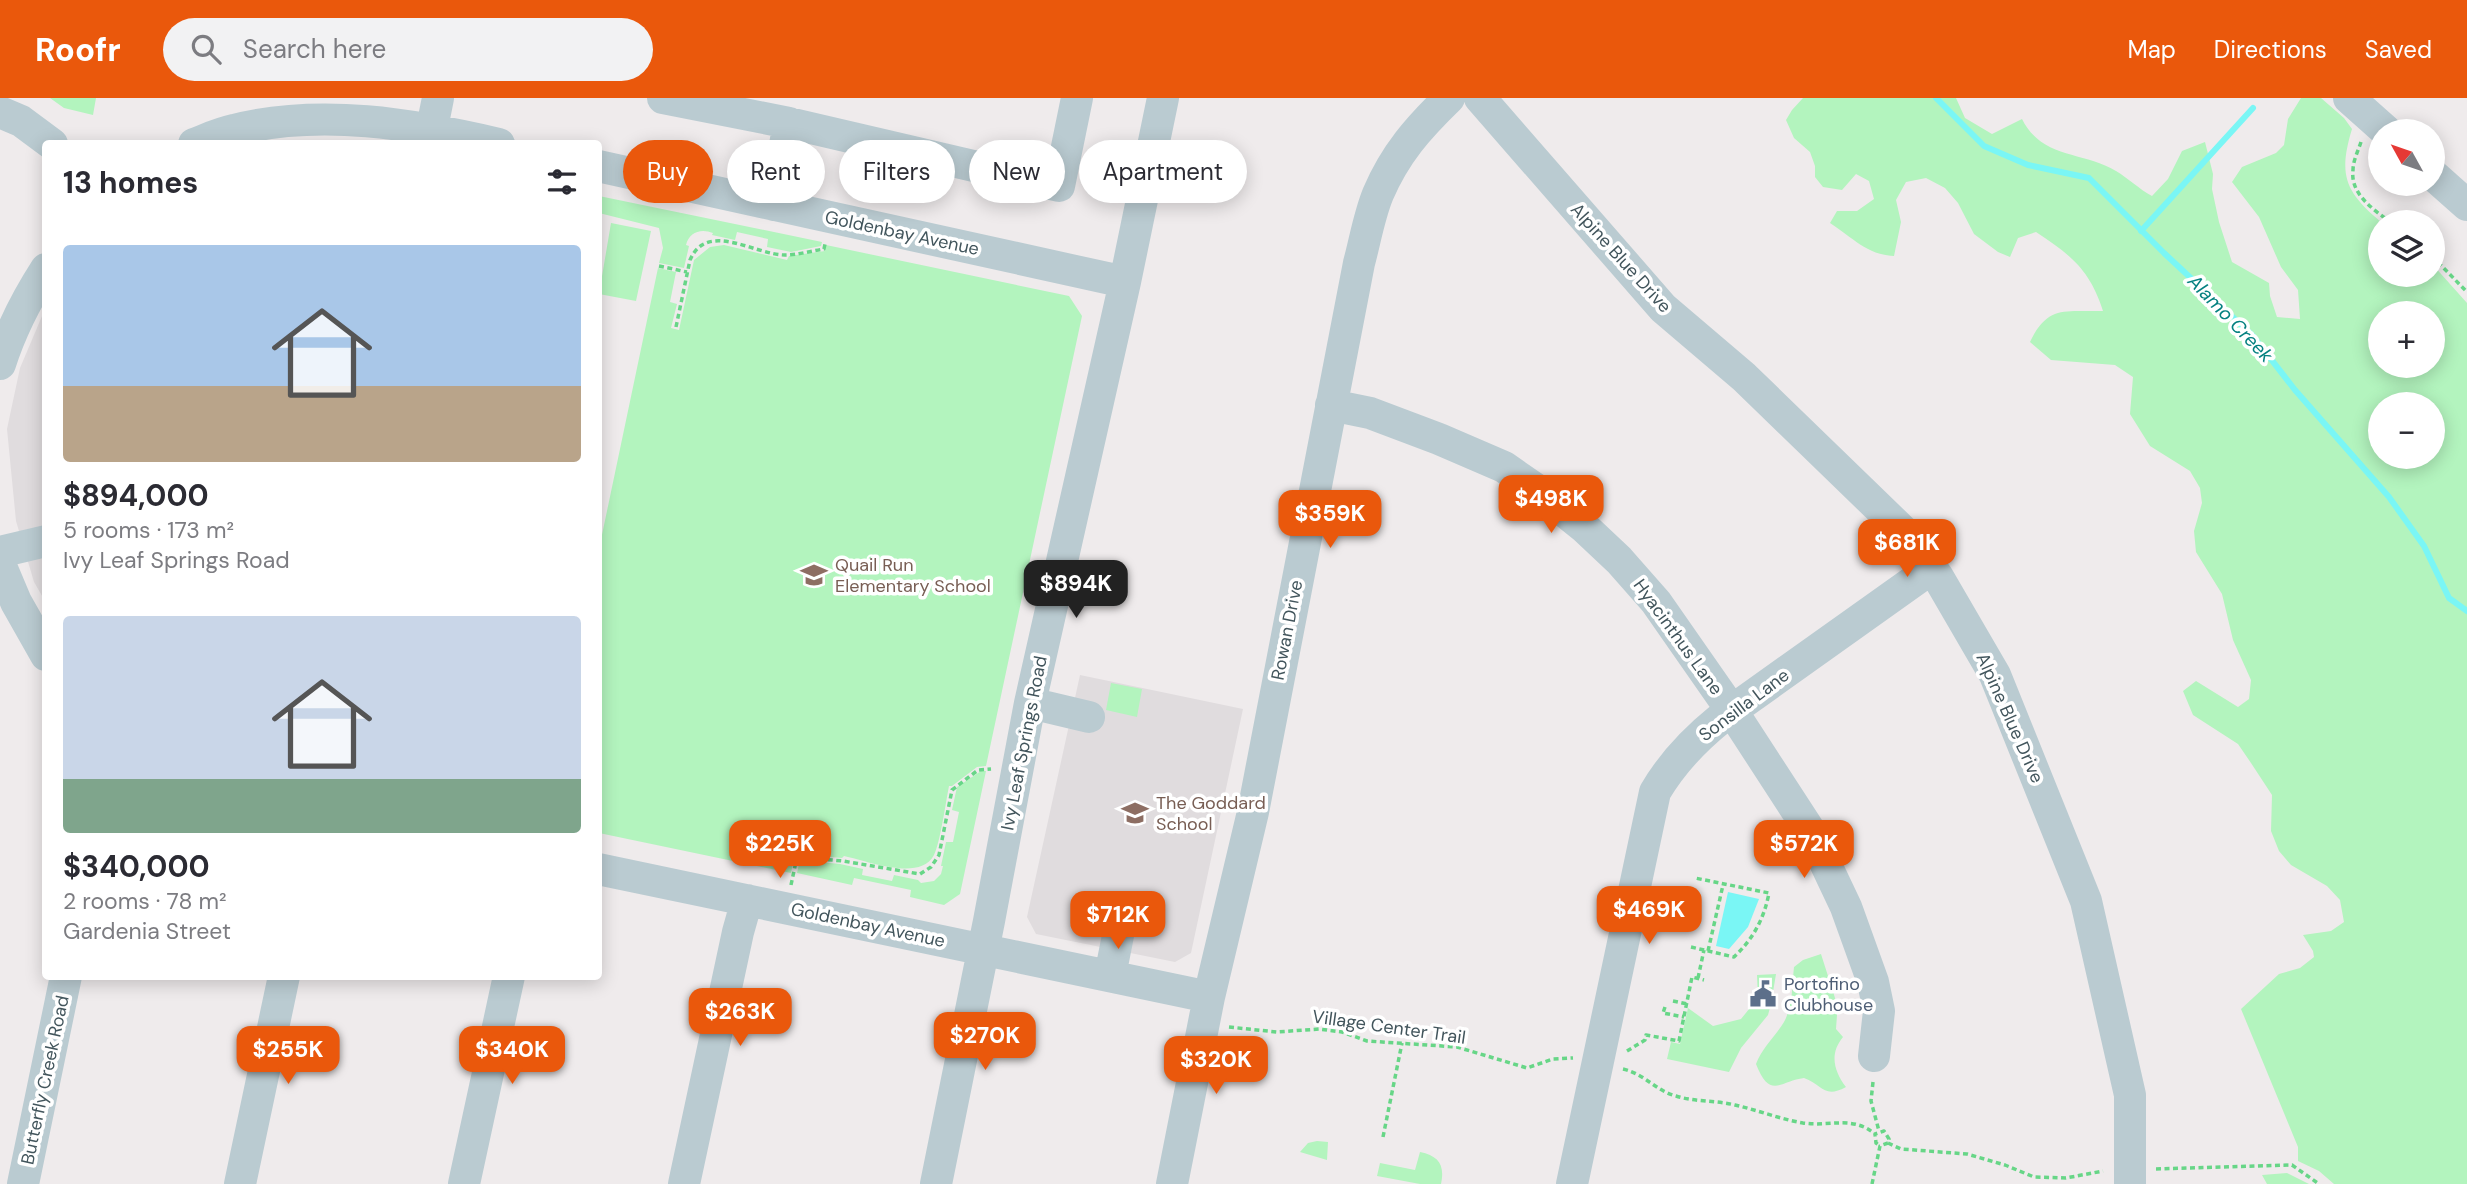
<!DOCTYPE html>
<meta charset="utf-8">
<style>
body{margin:0;font-family:"DM Sans",sans-serif;background:#f2f2f3;color:#2b2b33;height:100vh;display:flex;flex-direction:column;font-size:26px;white-space:nowrap}
*{box-sizing:border-box;margin:0}
p{font-size:23px;color:#7c7c81}
.icon{flex:none;width:38px;height:38px;fill:none;stroke:currentColor;stroke-width:2;stroke-linecap:round;stroke-linejoin:round}
.map{position:relative;flex:1;overflow:hidden}
.panel{position:absolute;left:42px;top:42px;width:560px;height:840px;display:flex;flex-direction:column;background:#fff;border-radius:7px;box-shadow:0 4px 18px #0003}
.panel>*{flex:none}
.banner{position:absolute;left:623px;top:42px;width:665px;height:63px;display:flex;gap:14px}
.needle{width:46px;rotate:310deg}
.fabs{position:absolute;left:2368px;top:21px;display:grid;gap:14px}
.fabs a{display:grid;place-items:center;width:77px;height:77px;border-radius:50%;background:#fff;box-shadow:0 4px 18px #0003;font-size:35px}
.price{position:absolute;translate:-50% -60px;padding:0 16px;border-radius:14px;background:#ea580c;color:#fff;font-size:23px;line-height:46px;filter:drop-shadow(0 2px 4px #0008)}
.price::after{content:'';position:absolute;left:50%;top:42px;width:21px;height:16px;margin-left:-10px;background:inherit;clip-path:polygon(0 0,100% 0,50% 100%)}
.price.current{background:#222;color:#fff}
ul{padding:0;list-style:none}
li{display:grid;align-content:center;gap:14px;height:371px;padding:0 21px}
li span{display:grid;place-items:center;height:217px;border-radius:7px;color:#555}
li>.icon{margin-inline-start:auto}
span .icon{width:126px;height:126px;fill:#fffc;stroke-width:1}
li b{font-size:30px}
h2{display:flex;justify-content:space-between;align-items:center;height:84px;padding:0 21px;font-size:30px}
.chip{padding:0 24px;border-radius:32px;background:#fff;box-shadow:0 4px 18px #0003;font-size:24px;line-height:63px}
.chip.current{background:#ea580c;color:#fff}
header{display:flex;align-items:center;gap:42px;box-sizing:border-box;height:98px;padding:0 35px;background:#ea580c;color:#fff}
header strong{font-size:33px}
nav{display:flex;gap:38px;margin-inline-start:auto;font-size:24px}
.search{width:490px;height:63px;background:#f2f2f3;display:flex;align-items:center;gap:18px;box-sizing:border-box;padding:0 24px;border-radius:38px;color:#7c7c81;font-size:26px}
.map>svg:first-child{display:block}
.education{fill:#e0dcde}
.green{fill:#b3f4be;fill-rule:evenodd}
.water{fill:#7af6f5}
.lines{fill:none;stroke-linecap:round;stroke-linejoin:round}
.stream{stroke:#7af6f5;stroke-width:6}
.path{stroke:#67d687;stroke-width:3.5;stroke-dasharray:5 3.5;stroke-linecap:butt}
.minor{stroke:#bacbd1;stroke-width:32}
.labels{text-anchor:middle;stroke-width:7;stroke-linejoin:round;paint-order:stroke}
.street-label{font-size:18px;fill:#42555c;stroke:#fff}
.education-label{font-size:18px;fill:#785e54;stroke:#fff;text-anchor:start}
.service-label{font-size:18px;fill:#4e5e75;stroke:#fff;text-anchor:start}
.water-label{font-size:19px;font-style:italic;fill:#058180;stroke:#fff}
</style>
<header>
<strong>Roofr</strong>
<div class="search"><svg class="icon" aria-label="search" viewBox="0 0 24 24"><circle cx="10" cy="10" r="6"/><path d="M15 15l6 6"/></svg>Search here</div>
<nav><a>Map</a><a>Directions</a><a>Saved</a></nav>
</header>
<div class="map">
<svg width="2467" height="1086" viewBox="0 0 2467 1086">
<rect width="100%" height="100%" fill="#efebec"/>
<path class="education" d="M45,211V503L34,484L16,423L7,331L20,270Z
M1080,577L1243,611L1191,855L1175,864L1036,836L1027,819Z"/>
<path class="green" d="M50,0H96L93,17L64,10Z
M1803,0H1956L1965,20L1992,36L2022,21C2042,61 2083,53 2116,73C2128,80 2139,91 2152,98L2168,81L2182,53L2205,44L2213,76L2212,91L2219,124L2232,164L2269,185L2270,198L2277,219L2300,221L2298,192L2281,169L2259,119L2232,84L2242,69L2276,55L2284,47L2288,21L2301,0H2321L2344,20L2352,31C2338,77 2345,94 2381,124L2380,177H2432L2433,167L2467,205V1086H2334L2319,1073L2298,1063V1049L2241,911L2279,876L2300,870L2314,859L2313,853L2303,837L2331,833L2344,824L2340,802L2327,788L2291,767L2279,753L2271,733L2272,697L2251,665L2238,646L2193,617L2183,593L2196,583L2238,609L2249,601L2251,582L2233,542L2222,496L2196,454L2194,433L2202,405L2200,390L2190,373L2150,348L2130,316L2133,279L2115,267L2051,262L2030,244C2048,206 2066,214 2103,213C2090,172 2071,157 2036,134L2018,140L2010,159L1998,154L1974,136L1958,105L1945,90L1926,80L1906,84L1896,102L1901,124L1894,158C1867,157 1852,139 1830,125L1837,113H1857L1874,101L1869,83L1856,76L1842,92L1823,89L1815,79V68L1810,54L1794,40L1786,22L1792,12ZM2380,215H2432V268H2380ZM2380,306H2432V359H2380Z
M599,98L822,144L821,148L791,154L767,149L768,141L737,134L735,142L712,137L713,135C701,130 689,134 686,147L689,148L684,170L659,165L663,150L659,130L599,115Z
M611,125L651,133L636,203L599,196Z
M724,147L787,162L789,158L825,153L826,147L1069,198L1082,218L986,668L977,669L952,688H949C946,703 940,746 934,757C920,784 868,763 844,758L842,760L795,756L791,775L599,735V451L658,170L676,174L670,204L677,206L671,230L679,232L694,162L710,149Z
M1111,585L1142,591L1137,619L1106,612Z
M981,673H986L960,796L944,807L910,799L911,792L854,780L852,787L797,775L800,762L840,766L863,771L862,777L892,783L894,777L918,782L921,785L934,783L941,776L943,768H941L946,744H953L959,714L952,712L957,689Z
M1821,856L1835,900L1837,917L1836,931L1843,939C1829,956 1834,973 1846,989C1824,1001 1823,987 1804,980C1780,983 1770,1002 1756,966C1762,950 1775,939 1784,924C1793,908 1792,887 1794,869L1803,862Z
M1776,876L1771,906L1768,917L1741,950L1729,974L1667,961L1671,944L1680,946L1688,910L1713,928L1741,921L1758,900L1757,877Z
M1317,1043L1328,1044L1327,1062L1300,1054L1308,1045Z
M1420,1054C1439,1058 1445,1067 1441,1086H1420L1377,1078L1380,1065L1415,1072Z
M2287,1075L2309,1086H2267L2262,1077Z"/>
<path class="water" d="M1728,794L1759,801L1748,829L1729,851L1716,848Z"/>
<g class="lines">
<path class="stream" d="M1936,0L1984,48L2028,67L2089,80L2164,155L2253,238L2295,292L2389,399L2424,448L2449,500L2467,513
M2141,133L2253,10"/>
<path class="path" d="M2361,44C2358,53 2353,63 2353,72C2350,96 2373,111 2390,124
M2432,158L2467,194
M659,168L687,174
M676,229L690,162C707,122 755,157 785,157C797,157 811,153 824,151L825,146
M791,787L797,759L843,763L920,776L931,769L939,757L952,692L978,672L991,671
M1691,849L1734,859C1753,841 1764,821 1769,795L1695,780
M1708,853L1723,787
M1698,880L1704,852
M1673,903L1687,906
M1665,909L1663,915L1684,919
M1229,929L1277,934L1319,931L1342,934L1367,943L1457,949L1527,970L1553,961L1573,960
M1627,953L1645,942L1646,937L1679,943L1692,879L1704,882
M1623,971C1645,976 1656,993 1676,998C1694,1004 1715,1002 1735,1007C1757,1012 1780,1021 1803,1025C1830,1029 1852,1017 1875,1036
M1873,984L1871,1003L1879,1033
M1383,1039L1402,945
M1888,1045L1901,1051L1967,1056L2005,1067L2034,1079L2066,1080L2103,1073
M2156,1071L2292,1067L2319,1086
M1872,1086L1880,1048L1888,1045L1889,1041L1884,1033L1875,1036L1876,1045L1880,1048"/>
<path class="minor" d="M663,0L789,25L1059,88L1077,0
M1480,0L1663,210L1744,279L1907,437L1938,479L1995,577L2086,803L2130,997V1086
M2349,0L2386,33
M0,14L21,23L52,46
M432,30L438,0
M194,46C207,41 220,35 234,32C321,10 413,26 499,46
M598,68L1125,184
M2432,76L2467,107
M774,107L789,25
M0,266C11,231 26,202 46,171
M1331,307L1370,315L1439,341L1504,369L1540,394L1585,430L1619,462L1656,504L1732,613L1810,733L1846,809L1873,884L1879,913L1874,958
M0,454L46,443
M0,466L16,504L46,557
M1030,605L1089,619
M598,771L1209,899
M1110,878L1123,812
M23,1086L66,878
M240,1086L284,878
M464,1086L509,878
M684,1086L738,834L747,802
M936,1086L989,823L1030,605L1125,184L1163,0
M1172,1086L1209,899L1253,714L1359,165C1365,143 1369,118 1378,96C1395,56 1418,30 1449,0
M1572,1086L1655,694C1672,665 1694,642 1720,621L1932,470"/>
</g>
<defs>
<g id="school-bare" transform="scale(2.1)"><path d="M0-5L7-2L0 1L-7-2ZM-4 1L0 2.5L4 1V4Q0 6-4 4Z" fill="#8d6e63" stroke="#fff" stroke-width="2.5" paint-order="stroke"/></g>
<g id="civic-bare" transform="scale(2.1)"><path d="M-.6-6.5H3V-4.5H.6V-3L4-1V1h2V6H-6V1h2V-1L-.6-3ZM-1.2 2.5V6h2.4V2.5Z" fill="#5c6f8a" stroke="#fff" stroke-width="2.5" paint-order="stroke"/></g>
</defs>
<g fill-rule="evenodd">
<use href="#school-bare" x="814" y="477"/>
<use href="#school-bare" x="1135" y="715"/>
<use href="#civic-bare" x="1763" y="896"/>
</g>
<g class="labels">
<g class="street-label">
<text transform="translate(902 135) rotate(12)" y="6">Goldenbay Avenue</text>
<text transform="translate(1621 160) rotate(48)" y="6">Alpine Blue Drive</text>
<text transform="translate(1287 532) rotate(-79)" y="6">Rowan Drive</text>
<text transform="translate(1678 539) rotate(54)" y="6">Hyacinthus Lane</text>
<text transform="translate(1744 607) rotate(-37)" y="6">Sonsilla Lane</text>
<text transform="translate(2010 620) rotate(66)" y="6">Alpine Blue Drive</text>
<text transform="translate(1024 645) rotate(-79)" y="6">Ivy Leaf Springs Road</text>
<text transform="translate(868 827) rotate(12)" y="6">Goldenbay Avenue</text>
<text transform="translate(1389 929) rotate(8)" y="6">Village Center Trail</text>
<text transform="translate(45 982) rotate(-78)" y="6">Butterfly Creek Road</text>
</g>
<g class="education-label">
<text x="835" y="473">Quail Run<tspan x="835" dy="21">Elementary School</tspan></text>
<text x="1156" y="711">The Goddard<tspan x="1156" dy="21">School</tspan></text>
</g>
<g class="service-label">
<text x="1784" y="892">Portofino<tspan x="1784" dy="21">Clubhouse</tspan></text>
</g>
<g class="water-label">
<text transform="translate(2231 220) rotate(46)" y="7">Alamo Creek</text>
</g>
</g>
</svg>
<div class="fabs">
<a><svg class="needle" viewBox="-14 -14 28 28"><path d="M0-13l5 13h-10z" fill="#e53935"/><path d="M0 13l5-13h-10z" fill="#7c7c81"/></svg></a>
<a><svg class="icon" aria-label="layers" viewBox="0 0 24 24"><path d="M12 4l9 5-9 5-9-5zM3 14l9 5 9-5"/></svg></a>
<a>+</a>
<a>−</a>
</div>
<b class="price" style="left:1551px;top:437px">$498K</b>
<b class="price" style="left:1330px;top:452px">$359K</b>
<b class="price" style="left:1907px;top:481px">$681K</b>
<b class="price current" style="left:1076px;top:522px">$894K</b>
<b class="price" style="left:780px;top:782px">$225K</b>
<b class="price" style="left:1804px;top:782px">$572K</b>
<b class="price" style="left:1649px;top:848px">$469K</b>
<b class="price" style="left:1118px;top:853px">$712K</b>
<b class="price" style="left:740px;top:950px">$263K</b>
<b class="price" style="left:985px;top:974px">$270K</b>
<b class="price" style="left:288px;top:988px">$255K</b>
<b class="price" style="left:512px;top:988px">$340K</b>
<b class="price" style="left:1216px;top:998px">$320K</b>
<div class="banner">
<a class="chip current">Buy</a>
<a class="chip">Rent</a>
<a class="chip">Filters</a>
<a class="chip">New</a>
<a class="chip">Apartment</a>
</div>
<section class="panel">
<h2>13 homes<svg class="icon" aria-label="filters" viewBox="0 0 24 24"><path d="M4 7h16M4 17h16"/><circle cx="9" cy="7" r="2"/><circle cx="15" cy="17" r="2"/></svg></h2>
<ul>
<li><span style="background:linear-gradient(#a9c7e8 65%,#b9a48a 0)"><svg class="icon" aria-label="home" viewBox="0 0 24 24"><path d="M3 11l9-7 9 7M6 9v11h12V9"/></svg></span><div><b>$894,000</b><p>5 rooms · 173 m²</p><p>Ivy Leaf Springs Road</p></div></li>
<li><span style="background:linear-gradient(#c9d6e8 75%,#7fa58c 0)"><svg class="icon" aria-label="home" viewBox="0 0 24 24"><path d="M3 11l9-7 9 7M6 9v11h12V9"/></svg></span><div><b>$340,000</b><p>2 rooms · 78 m²</p><p>Gardenia Street</p></div></li>
</ul>
</section>
</div>
